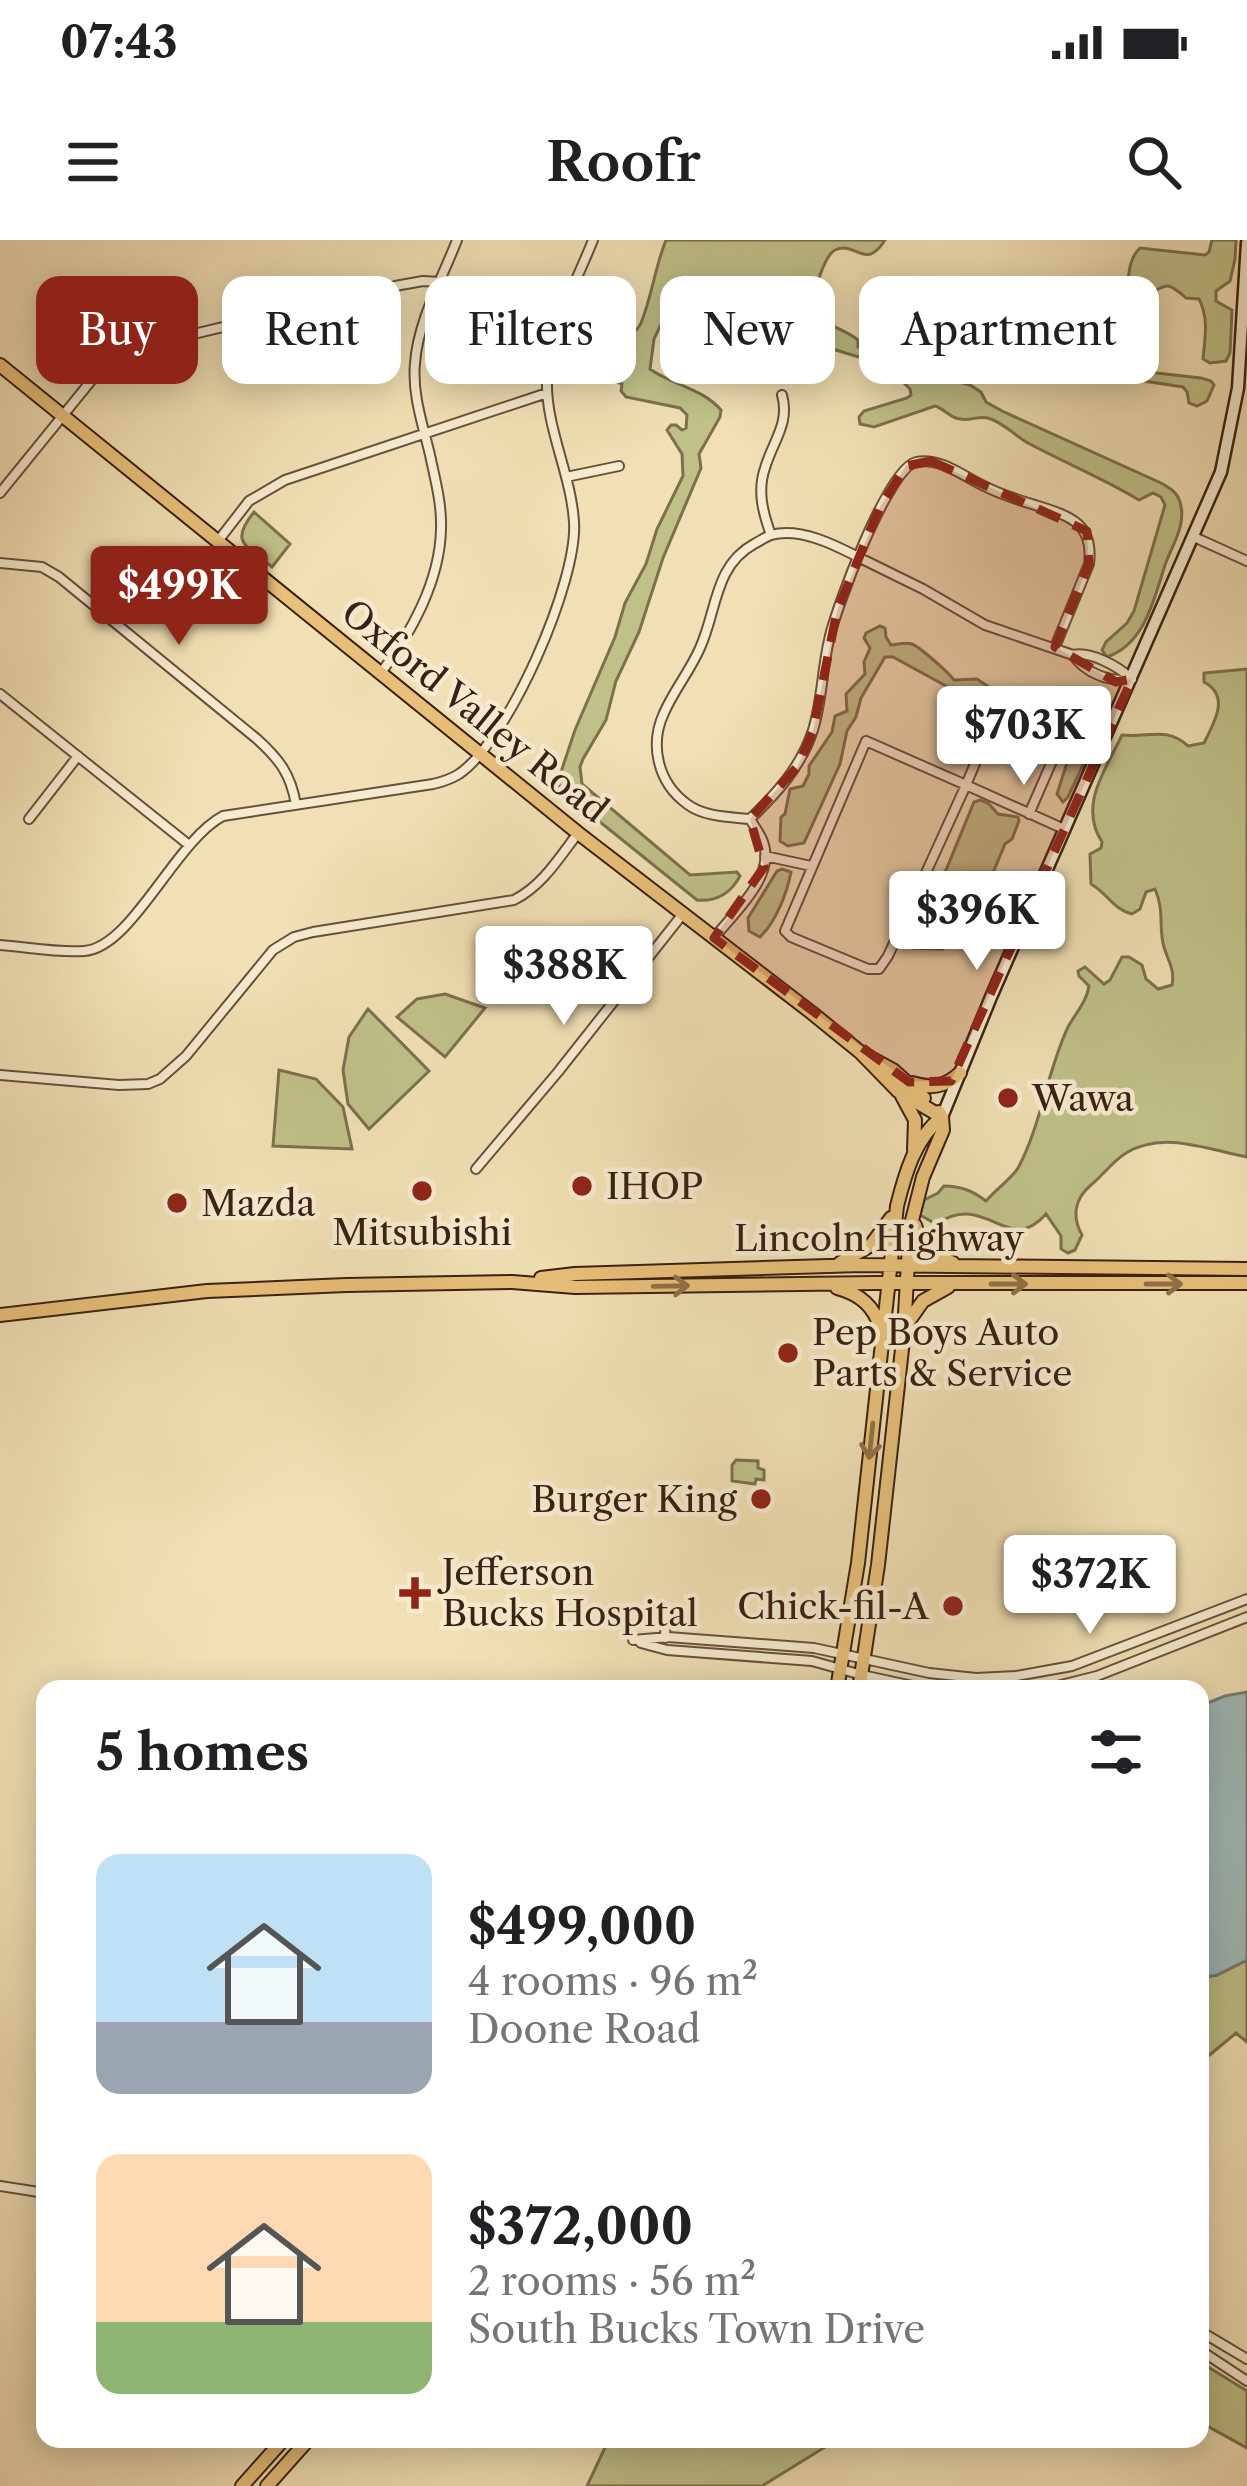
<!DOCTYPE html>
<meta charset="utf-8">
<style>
body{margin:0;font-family:"Libre Caslon Text",serif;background:#f6f6f6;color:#202124;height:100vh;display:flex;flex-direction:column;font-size:45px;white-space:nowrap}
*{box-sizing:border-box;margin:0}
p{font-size:39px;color:#757577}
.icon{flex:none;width:66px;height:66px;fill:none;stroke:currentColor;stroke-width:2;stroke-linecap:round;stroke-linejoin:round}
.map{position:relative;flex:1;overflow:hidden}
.details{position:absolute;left:36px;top:1440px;width:1173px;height:768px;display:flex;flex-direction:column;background:#fff;border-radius:24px;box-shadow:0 6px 30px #0003}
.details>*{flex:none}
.top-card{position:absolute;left:36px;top:36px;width:1176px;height:108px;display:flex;gap:24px}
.price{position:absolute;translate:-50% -102px;padding:0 27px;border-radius:12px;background:#fff;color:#222;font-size:39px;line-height:78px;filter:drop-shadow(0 3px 6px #0008)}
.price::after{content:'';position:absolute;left:50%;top:72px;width:36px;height:27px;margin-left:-18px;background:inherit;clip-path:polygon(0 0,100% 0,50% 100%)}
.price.on{background:#8f2418;color:#fff}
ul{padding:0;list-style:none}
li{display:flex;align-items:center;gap:36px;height:300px;padding:0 60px}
li span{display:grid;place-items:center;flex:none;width:336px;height:240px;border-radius:24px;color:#555}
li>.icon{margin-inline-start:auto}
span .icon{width:144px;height:144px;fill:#fffc;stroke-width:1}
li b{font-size:51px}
h2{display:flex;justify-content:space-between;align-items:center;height:144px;padding:0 60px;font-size:51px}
.pill{padding:0 42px;border-radius:24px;background:#fff;box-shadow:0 6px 30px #0003;font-size:42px;line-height:108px}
.pill.on{background:#8f2418;color:#fff}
.status{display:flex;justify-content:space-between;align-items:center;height:84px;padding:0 60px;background:#fff;direction:ltr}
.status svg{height:33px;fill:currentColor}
header{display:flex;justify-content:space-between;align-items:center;height:156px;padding:0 60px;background:#fff;font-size:54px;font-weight:600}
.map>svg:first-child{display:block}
.green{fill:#c0c189;stroke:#7d704e;stroke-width:3}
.water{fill:#a1baba;stroke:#787c78;stroke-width:3}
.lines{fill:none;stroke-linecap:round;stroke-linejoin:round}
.minor-casing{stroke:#68503c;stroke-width:12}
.secondary-casing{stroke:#3a2014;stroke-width:15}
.primary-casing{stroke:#3a2014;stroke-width:16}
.minor{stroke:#f6ebcf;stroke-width:8}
.secondary{stroke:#f6ebcf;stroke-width:10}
.primary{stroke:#e8c07a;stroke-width:12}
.oneway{stroke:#917047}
.marked{fill:#8f2418;fill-opacity:0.2;stroke:#8f2418;stroke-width:9;stroke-dasharray:24 15;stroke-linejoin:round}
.poi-dot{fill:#8f2418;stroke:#f6ebcf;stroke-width:4.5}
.labels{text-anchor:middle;stroke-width:9;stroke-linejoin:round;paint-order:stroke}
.street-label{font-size:36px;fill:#3a2014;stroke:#f6ebcf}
.poi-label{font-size:36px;fill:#3a2014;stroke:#f6ebcf;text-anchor:start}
</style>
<div class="status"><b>07:43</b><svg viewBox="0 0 49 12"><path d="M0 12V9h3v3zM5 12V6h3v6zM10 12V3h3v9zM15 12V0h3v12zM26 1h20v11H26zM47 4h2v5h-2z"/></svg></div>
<header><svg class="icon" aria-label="menu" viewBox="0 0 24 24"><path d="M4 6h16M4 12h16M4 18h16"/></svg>Roofr<svg class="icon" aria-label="search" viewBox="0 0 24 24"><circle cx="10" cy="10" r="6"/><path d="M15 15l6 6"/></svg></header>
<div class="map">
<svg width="1247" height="2246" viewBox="0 0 1247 2246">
<rect width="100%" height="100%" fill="#f1e0b5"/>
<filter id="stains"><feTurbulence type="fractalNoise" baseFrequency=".00167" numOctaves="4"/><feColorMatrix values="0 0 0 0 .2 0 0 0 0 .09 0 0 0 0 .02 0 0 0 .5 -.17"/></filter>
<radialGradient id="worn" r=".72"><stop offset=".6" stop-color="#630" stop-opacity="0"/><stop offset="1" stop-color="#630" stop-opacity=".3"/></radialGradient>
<path class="green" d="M666,0H885C865,32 855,0 835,10C822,17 813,59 810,73C824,85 843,88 858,100V107L889,118L921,122L948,139L970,145L981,152L986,162L1002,171L1161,243C1170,248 1177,252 1180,262C1187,285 1172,305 1165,325C1154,359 1145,404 1107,417L1102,410L1106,402L1127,383L1134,371L1165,265L1161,257L1153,253L1139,260C1103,238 1065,223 1028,203C1014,195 1004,183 988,178C978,176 969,181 960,179C950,178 945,169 935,166L874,187L860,184L859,177L864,171L907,158L911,155L910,149L903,142L882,135L872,121L813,103L794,92L788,80L780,79L768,87L759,82L756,74L748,69L730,80C722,76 712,72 708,64C701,49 706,46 687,39L673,49L662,66L665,76L654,99L650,129C672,145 702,148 721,170L720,177L699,214L701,228L663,318L639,392L616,441L606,480L583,519L580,527L582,544L690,635L737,632L740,636C731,653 716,662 697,660L559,549V538L575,490L615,397L625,363L646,324L657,289L683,236L682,214L667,190L671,185H676L682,190L686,188L687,175L680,168L626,157L621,151L622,144L612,140C614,129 615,113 622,103C629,95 636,94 641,83C652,56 655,27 666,0Z
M1212,0H1236L1235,19L1230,41L1216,51V61L1232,70L1230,113L1226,121L1210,123L1203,119C1205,98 1209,78 1199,59L1186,58C1165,39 1167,46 1145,56L1134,54L1127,48C1129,34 1129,18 1140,8L1205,15L1209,12Z
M1112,128L1201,138L1211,141L1214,145L1207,161L1197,166L1189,163L1187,152L1183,147L1117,137L1111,135Z
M254,272L290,304L272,327C246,305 229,303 254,272Z
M880,386L885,388L886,397L891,405C899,404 905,402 912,404C920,407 949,433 954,440L977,439L992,449L1008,452L1020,464L1027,467L1034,464L1046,468L1082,472L1088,470L1096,450L1103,452L1099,482L1091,494L1089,512L1068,557L1063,562L1057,554L1071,510L1068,501C1050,491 1029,489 1010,481L893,417H885L861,458L856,477L847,491L840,524L804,603L788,606L780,601L781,577L785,574L790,549L803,546L809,534V526L832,492L835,476L847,471L846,454L865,434L864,422L870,408L864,398L866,393Z
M1247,429V917C1209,910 1163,890 1126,913C1113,921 1103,935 1091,945C1074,959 1072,977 1082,995L1075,1010L1068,1013L1061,1009V996L1046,974C1007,1018 988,950 936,984L920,975L924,960L938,953L944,946C961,946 973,951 986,961C995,950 1013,937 1018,928C1041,886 1047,831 1068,787C1075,774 1087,761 1089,746L1079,736L1078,731L1085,727L1104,744L1110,740L1122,717H1129L1142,725L1146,739L1158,749L1172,745C1175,729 1168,721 1164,707C1158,687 1165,672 1155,649L1146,652L1140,669L1132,674C1113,669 1108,654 1091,644L1090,614L1101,608L1102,602C1078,565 1106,529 1122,495C1148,498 1167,486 1188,506L1204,503C1215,481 1230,456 1204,442V433Z
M980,560L988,563L998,574L1018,577L1019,581L1012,599L1005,604L987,647L967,679L960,701L942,709L913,708L915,692L927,662L946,630L974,562Z
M782,629L791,632C787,654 775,683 760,697L749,691L748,678L777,631Z
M445,754L485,768L445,817L397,777L417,759Z
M368,769L429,831L369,889L348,864L343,830L349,797Z
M279,830L316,839L343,867L352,909L273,906Z
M736,1220L758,1221V1228L764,1230V1240L756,1239L755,1244L732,1241V1225Z
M1247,1720V1802L1236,1793L1200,1823V1731L1207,1737L1217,1735Z
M1200,2122L1247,2151V2208L1200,2182Z
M609,2199H838L762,2246H587Z"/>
<path class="water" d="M1247,1452V1720L1217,1735L1207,1737L1200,1731V1466L1225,1456Z"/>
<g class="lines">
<g class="minor-casing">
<path id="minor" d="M566,237L619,226
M0,253L95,136L108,124L131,109L395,46L423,41L440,42
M771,295C763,273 757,251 765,228C773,201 790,183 782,155
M1194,297L1247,321
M218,301L249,261L285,240L547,153
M0,323L42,327L59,337L257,499C279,519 291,534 296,565
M1055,407L1089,324C1094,283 1070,276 1035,265C1018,260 1000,254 984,246C963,236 940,217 916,222C888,228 835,370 829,400C822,430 822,461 813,490C801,527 777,553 750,579C730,577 704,577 687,564C658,543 649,505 664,473C674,450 690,431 700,408C717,371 714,326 754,304C760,301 765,297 771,295C800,287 835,305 860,318L923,349L985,385L1073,415C1091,411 1117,426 1131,438
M1073,415C1085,433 1110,443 1132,439
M380,434C411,394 440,341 441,289C442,264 435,239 430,215C423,185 412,155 415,123C418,81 442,39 457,0
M0,454L189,605
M866,501L966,545L888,716L879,729H868L791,697L785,691Z
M1029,574L1056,512L992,483L966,545L1064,589
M29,579L78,516
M765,616L811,626
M714,698C733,674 774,638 764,605C762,596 754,586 750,579
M0,705C27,707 57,713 84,711C132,708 175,601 223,576L433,544C442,542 451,539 459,534C509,500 578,341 574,282C571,233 545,187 547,138C549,91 576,43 593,0
M0,835L119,845L148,844L160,839L186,816L273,710L294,697L313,692L514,660C542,646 559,618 578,593
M476,929L558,832L682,675
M665,1398L666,1370
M633,1400L668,1397L814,1408L929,1433L976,1438L1016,1436L1072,1426L1247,1359
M641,1403L667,1410L812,1421L862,1435L927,1449
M1045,1449L1097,1436L1247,1377
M0,1946L45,1953
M1200,2091L1247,2119
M1200,2110L1247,2141"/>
</g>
<g class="secondary-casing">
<path id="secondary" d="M942,877L991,757L1221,232L1238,148L1247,3"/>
</g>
<g class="primary-casing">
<path id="primary" d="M0,125L578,593L812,773L860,812L898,851L942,877
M869,817L893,830L924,858
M912,843C931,849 945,847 960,833
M902,856L915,880L914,910
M915,985C920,1006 934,1016 953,1023
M840,1023L871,1005L891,978
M541,1038L575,1034L861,1025L1247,1029
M837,1048C860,1054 874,1066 881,1089
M0,1075L207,1051L346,1045L512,1042L575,1047L874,1043H1247
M906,1085L923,1061L948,1047
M837,1449L858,1323L897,966C905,934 915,898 942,877
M859,1449L878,1325L904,1091L910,988L923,937L943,890L942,877L939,872
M242,2246L284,2199
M267,2246L309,2199"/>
</g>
<use href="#minor" class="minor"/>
<use href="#secondary" class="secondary"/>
<use href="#primary" class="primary"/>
</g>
<defs><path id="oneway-shaft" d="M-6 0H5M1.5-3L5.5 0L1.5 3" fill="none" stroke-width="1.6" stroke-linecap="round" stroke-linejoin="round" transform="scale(3)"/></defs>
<g class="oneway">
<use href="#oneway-shaft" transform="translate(1009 1044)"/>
<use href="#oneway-shaft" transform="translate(1164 1044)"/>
<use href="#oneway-shaft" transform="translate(671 1046) rotate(-1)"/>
<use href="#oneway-shaft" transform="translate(871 1201) rotate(96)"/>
</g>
<path class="marked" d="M931,221L1087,291L1089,324L1055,407L1116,442L1132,439L951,841L909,842L714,698L764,627L750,579L798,526L813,491L837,371L879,269L906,226Z"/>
<g class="poi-dot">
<circle cx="1008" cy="858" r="12"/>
<circle cx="582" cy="946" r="12"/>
<circle cx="422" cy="951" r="12"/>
<circle cx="177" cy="963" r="12"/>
<circle cx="788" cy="1113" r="12"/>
<circle cx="761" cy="1259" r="12"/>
<path d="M409 1335h12v12h12v12h-12v12h-12v-12h-12v-12h12z"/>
<circle cx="953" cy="1366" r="12"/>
</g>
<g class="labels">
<g class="street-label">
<text transform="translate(475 471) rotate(39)" y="13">Oxford Valley Road</text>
<text x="879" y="1011">Lincoln Highway</text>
</g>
<g class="poi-label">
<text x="1032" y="871">Wawa</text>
<text x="606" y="959">IHOP</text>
<text x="201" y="976">Mazda</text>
<text x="422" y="1005" text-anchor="middle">Mitsubishi</text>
<text x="812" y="1105">Pep Boys Auto<tspan x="812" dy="41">Parts &amp; Service</tspan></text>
<text x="737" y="1272" text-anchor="end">Burger King</text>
<text x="442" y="1345">Jefferson<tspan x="442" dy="41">Bucks Hospital</tspan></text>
<text x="929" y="1379" text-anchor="end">Chick-fil-A</text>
</g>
</g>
<rect width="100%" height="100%" filter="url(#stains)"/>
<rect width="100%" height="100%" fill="url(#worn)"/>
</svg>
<b class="price on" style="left:179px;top:408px">$499K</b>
<b class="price" style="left:1024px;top:548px">$703K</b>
<b class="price" style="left:977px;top:733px">$396K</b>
<b class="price" style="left:564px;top:788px">$388K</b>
<b class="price" style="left:1090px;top:1397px">$372K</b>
<div class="top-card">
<a class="pill on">Buy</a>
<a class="pill">Rent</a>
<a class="pill">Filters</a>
<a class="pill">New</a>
<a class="pill">Apartment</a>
</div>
<section class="details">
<h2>5 homes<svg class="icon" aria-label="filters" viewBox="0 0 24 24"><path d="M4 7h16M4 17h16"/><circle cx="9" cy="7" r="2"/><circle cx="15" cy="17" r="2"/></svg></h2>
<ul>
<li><span style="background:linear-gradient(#bfe0f5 70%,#9aa5b1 0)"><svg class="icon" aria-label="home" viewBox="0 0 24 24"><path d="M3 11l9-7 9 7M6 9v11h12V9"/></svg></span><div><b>$499,000</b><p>4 rooms · 96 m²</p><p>Doone Road</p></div></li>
<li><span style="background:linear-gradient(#ffd9b3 70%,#8fb573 0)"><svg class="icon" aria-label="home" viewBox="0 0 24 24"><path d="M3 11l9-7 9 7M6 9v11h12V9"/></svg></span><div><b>$372,000</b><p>2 rooms · 56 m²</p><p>South Bucks Town Drive</p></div></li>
</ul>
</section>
</div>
